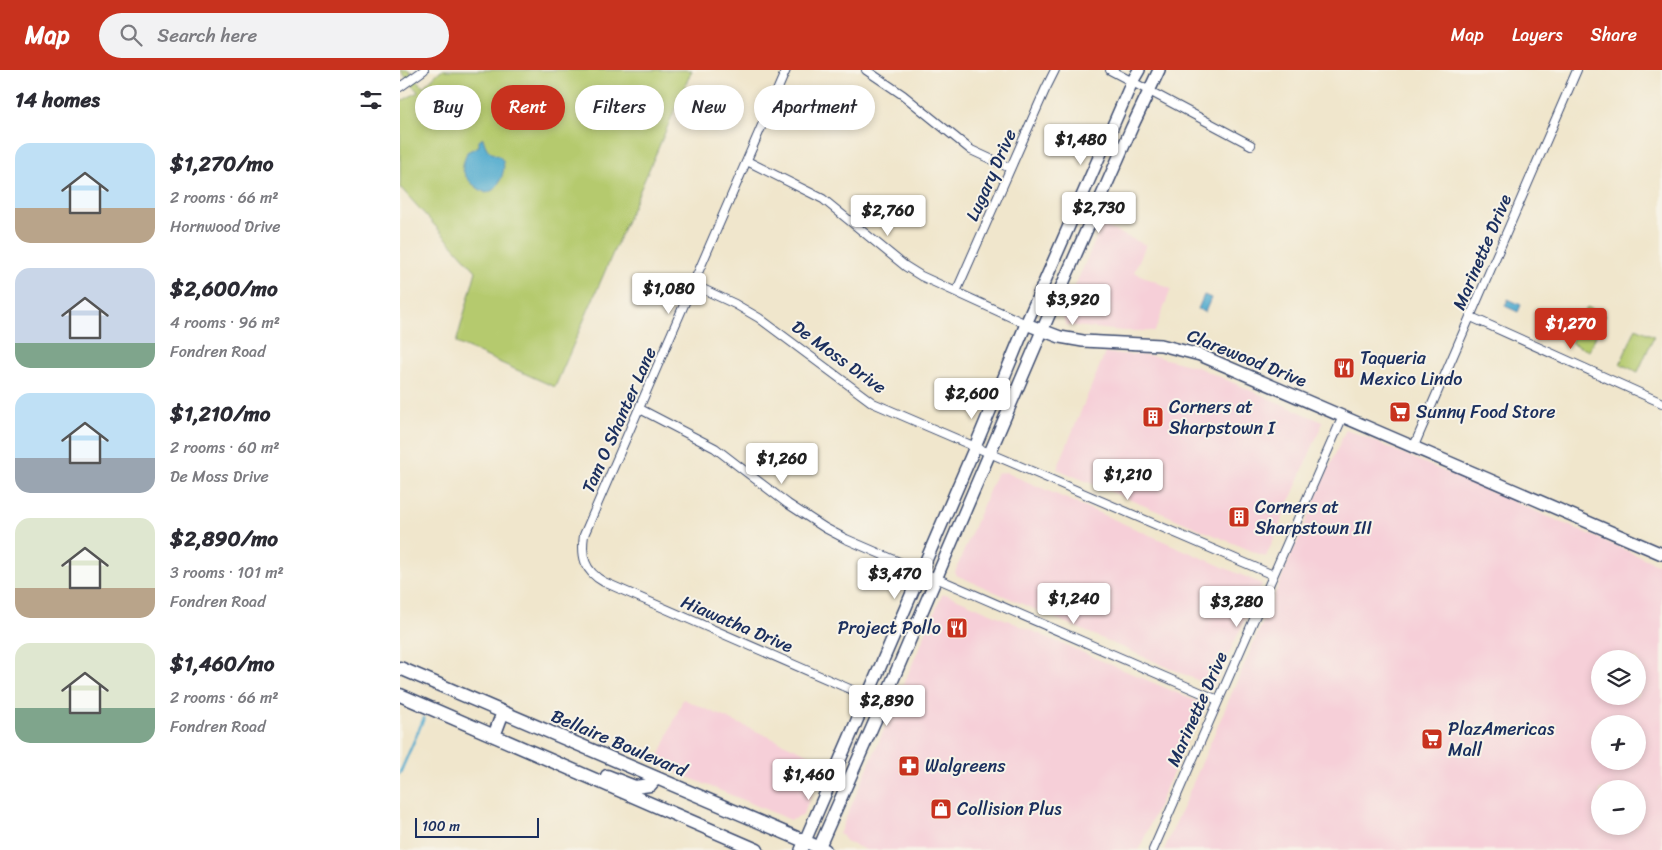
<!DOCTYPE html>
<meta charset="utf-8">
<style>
body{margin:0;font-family:Sriracha,sans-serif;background:#f2f2f3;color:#2b2b33;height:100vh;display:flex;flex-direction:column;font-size:19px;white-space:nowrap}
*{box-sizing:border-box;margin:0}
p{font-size:16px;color:#7c7c81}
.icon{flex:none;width:28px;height:28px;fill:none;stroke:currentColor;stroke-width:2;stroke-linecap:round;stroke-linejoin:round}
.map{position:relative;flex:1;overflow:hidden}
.details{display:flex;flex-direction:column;background:#fff;width:400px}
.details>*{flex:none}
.hud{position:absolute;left:15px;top:15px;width:475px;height:45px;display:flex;gap:10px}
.controls{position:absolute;left:1191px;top:580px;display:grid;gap:10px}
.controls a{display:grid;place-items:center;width:55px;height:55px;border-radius:50%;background:#fff;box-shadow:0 2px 8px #0003;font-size:25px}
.scale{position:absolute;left:15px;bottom:12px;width:124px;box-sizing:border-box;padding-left:5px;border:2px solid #1b2f5e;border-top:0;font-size:14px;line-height:18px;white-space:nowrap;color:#1b2f5e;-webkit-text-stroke:4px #f7f3e8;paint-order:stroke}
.price{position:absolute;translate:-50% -42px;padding:0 11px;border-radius:5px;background:#fff;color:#222;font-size:16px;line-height:32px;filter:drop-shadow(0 1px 2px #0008)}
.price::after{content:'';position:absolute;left:50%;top:30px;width:15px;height:11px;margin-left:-8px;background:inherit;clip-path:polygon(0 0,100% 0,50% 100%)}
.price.current{background:#c8321e;color:#fff}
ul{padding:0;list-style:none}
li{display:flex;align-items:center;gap:15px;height:125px;padding:0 15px}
li span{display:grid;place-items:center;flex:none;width:140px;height:100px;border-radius:15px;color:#555}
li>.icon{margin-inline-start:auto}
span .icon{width:60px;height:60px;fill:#fffc;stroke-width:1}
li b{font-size:21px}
h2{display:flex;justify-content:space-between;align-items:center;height:60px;padding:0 15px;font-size:21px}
.pill{padding:0 18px;border-radius:22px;background:#fff;box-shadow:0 2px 8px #0003;font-size:18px;line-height:45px}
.pill.current{background:#c8321e;color:#fff}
header{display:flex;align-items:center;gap:30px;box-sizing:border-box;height:70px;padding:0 25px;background:#c8321e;color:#fff}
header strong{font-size:24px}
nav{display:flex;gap:28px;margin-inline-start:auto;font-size:18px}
.search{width:350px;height:45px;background:#f2f2f3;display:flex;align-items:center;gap:12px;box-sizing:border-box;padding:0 18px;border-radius:28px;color:#7c7c81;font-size:19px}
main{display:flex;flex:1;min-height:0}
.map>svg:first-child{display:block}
.built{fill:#f6cfd8;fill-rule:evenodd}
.green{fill:#b5ca6e;stroke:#687c66}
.water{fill:#50aace;stroke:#366c96}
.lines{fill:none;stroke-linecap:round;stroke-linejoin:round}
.stream{stroke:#50aace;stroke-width:2.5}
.street-casing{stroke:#3b4a6e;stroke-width:10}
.secondary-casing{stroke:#3b4a6e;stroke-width:14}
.primary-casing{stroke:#3b4a6e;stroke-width:15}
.street{stroke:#fff;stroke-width:8}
.secondary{stroke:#fff;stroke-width:11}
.primary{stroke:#fff;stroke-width:12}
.labels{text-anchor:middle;stroke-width:4;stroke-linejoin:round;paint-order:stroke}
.street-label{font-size:18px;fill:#1b2f5e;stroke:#f7f3e8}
.poi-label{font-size:18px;fill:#1b2f5e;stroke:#f7f3e8;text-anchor:start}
</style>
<header>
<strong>Map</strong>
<div class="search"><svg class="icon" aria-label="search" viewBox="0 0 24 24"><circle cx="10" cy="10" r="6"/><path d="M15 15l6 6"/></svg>Search here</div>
<nav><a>Map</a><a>Layers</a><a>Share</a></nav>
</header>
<main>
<section class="details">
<h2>14 homes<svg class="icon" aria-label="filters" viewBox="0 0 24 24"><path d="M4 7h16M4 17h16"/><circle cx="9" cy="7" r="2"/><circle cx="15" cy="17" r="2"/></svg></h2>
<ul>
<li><span style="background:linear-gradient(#bfe0f5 65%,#b9a48a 0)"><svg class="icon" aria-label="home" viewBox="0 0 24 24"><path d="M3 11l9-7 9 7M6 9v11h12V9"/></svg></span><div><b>$1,270/mo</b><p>2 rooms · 66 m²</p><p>Hornwood Drive</p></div></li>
<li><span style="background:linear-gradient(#c9d6e8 75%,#7fa58c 0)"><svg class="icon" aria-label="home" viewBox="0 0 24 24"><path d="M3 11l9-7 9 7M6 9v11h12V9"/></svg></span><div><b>$2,600/mo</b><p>4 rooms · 96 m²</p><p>Fondren Road</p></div></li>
<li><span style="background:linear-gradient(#bfe0f5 65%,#9aa5b1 0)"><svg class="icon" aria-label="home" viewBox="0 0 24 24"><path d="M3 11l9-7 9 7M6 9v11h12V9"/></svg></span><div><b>$1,210/mo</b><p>2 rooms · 60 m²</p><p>De Moss Drive</p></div></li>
<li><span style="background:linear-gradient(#dfe7d0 70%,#b9a48a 0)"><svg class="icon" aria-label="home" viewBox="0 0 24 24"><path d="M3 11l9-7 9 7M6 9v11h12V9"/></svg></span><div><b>$2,890/mo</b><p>3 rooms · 101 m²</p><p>Fondren Road</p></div></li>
<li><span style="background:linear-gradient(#dfe7d0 65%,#7fa58c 0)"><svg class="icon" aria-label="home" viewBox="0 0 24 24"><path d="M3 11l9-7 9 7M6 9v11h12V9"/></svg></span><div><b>$1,460/mo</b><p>2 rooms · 66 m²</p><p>Fondren Road</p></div></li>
</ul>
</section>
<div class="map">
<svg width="1262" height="780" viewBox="0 0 1262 780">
<rect width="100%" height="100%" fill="#f7f3e8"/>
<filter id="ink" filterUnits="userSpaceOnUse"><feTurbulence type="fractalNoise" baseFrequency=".02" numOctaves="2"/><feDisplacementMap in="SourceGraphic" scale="10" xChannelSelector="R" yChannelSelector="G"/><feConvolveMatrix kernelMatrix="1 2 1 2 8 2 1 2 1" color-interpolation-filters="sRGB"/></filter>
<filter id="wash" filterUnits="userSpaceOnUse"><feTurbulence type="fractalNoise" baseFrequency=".0096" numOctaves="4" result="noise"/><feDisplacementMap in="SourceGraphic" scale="20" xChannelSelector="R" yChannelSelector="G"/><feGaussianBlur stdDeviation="1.12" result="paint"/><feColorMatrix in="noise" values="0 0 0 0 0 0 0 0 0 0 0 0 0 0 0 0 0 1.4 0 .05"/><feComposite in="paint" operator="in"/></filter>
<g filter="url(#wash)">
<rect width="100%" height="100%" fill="#f0e6cc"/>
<path class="built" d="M702,155L746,175L734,202L771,219L755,261H724L666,255L662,245Z
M705,283L754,286L797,297L923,352L866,487L657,399Z
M946,359L1262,496V780H764ZM1200,589H1238V626H1200ZM1200,654H1238V691H1200ZM1200,719H1238V756H1200Z
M605,402L862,514L813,617L556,505L555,502L596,404Z
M546,524L803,634L739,780H466L445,771L443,766L439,764L542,525Z
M283,629L426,692L402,746L391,750L256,694Z"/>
<path class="green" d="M0,0H9L23,17L41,0H292L155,317L56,273L76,201L0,117V32L18,22Z
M1187,237L1205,245L1189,281L1171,273Z
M1236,258L1254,266L1238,302L1220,294Z"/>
<path class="water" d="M83,68C88,89 98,81 103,91C106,99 100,115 93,120C91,121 88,122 86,123C76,118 61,107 63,94C64,91 66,86 67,82L79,76V71Z
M804,225L811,228L805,242L798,239Z
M1108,229L1121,235L1118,242L1105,236Z"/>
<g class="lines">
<path class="stream" d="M0,703L24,648"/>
</g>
</g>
<g filter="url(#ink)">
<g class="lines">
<g class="street-casing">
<path id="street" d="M386,0L184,465C181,486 184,501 204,512L468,627L482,635
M466,0L503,25L571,80L610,98
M710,0L851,75
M0,17L24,0
M347,91L423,129L505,196L521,206L626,254
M294,215L335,234L359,248L473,333L873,505
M556,222L645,20L655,0
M1071,247L1262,333
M240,339L315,378L388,434L425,458L446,469L818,630
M1014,376L1177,0
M753,780L943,346"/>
</g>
<g class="secondary-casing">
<path id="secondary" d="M626,254L660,267L683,271L761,275L800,285L1262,484
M401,780L575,377L626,254L732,12L739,0
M418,780L482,635L642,261L732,57L759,0"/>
</g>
<g class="primary-casing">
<path id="primary" d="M0,598L425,780
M0,625L357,780
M94,666L103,642
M207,706L235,717L250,715L256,708"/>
</g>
<use href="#street" class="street"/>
<use href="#secondary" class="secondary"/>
<use href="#primary" class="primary"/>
</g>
</g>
<defs>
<g id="restaurant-square" transform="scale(1.125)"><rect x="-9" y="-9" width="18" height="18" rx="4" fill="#c8321e" stroke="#f7f3e8"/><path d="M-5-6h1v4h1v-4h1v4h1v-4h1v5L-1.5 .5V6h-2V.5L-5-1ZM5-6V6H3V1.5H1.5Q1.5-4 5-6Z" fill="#fff"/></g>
<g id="supermarket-square" transform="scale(1.125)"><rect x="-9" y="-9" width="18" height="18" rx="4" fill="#c8321e" stroke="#f7f3e8"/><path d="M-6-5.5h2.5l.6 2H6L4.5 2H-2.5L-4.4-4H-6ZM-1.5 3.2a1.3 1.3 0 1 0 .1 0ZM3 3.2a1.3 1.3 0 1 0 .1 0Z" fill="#fff"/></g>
<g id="building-square" transform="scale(1.125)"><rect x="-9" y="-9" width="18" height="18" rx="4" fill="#c8321e" stroke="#f7f3e8"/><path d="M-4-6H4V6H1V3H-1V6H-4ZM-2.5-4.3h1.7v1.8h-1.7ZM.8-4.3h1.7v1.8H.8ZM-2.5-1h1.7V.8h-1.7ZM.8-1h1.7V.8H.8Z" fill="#fff"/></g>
<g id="pharmacy-square" transform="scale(1.125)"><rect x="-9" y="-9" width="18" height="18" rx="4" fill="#c8321e" stroke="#f7f3e8"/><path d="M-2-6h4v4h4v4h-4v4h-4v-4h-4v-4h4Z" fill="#fff"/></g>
<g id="shop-square" transform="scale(1.125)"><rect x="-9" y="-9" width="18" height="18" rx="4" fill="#c8321e" stroke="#f7f3e8"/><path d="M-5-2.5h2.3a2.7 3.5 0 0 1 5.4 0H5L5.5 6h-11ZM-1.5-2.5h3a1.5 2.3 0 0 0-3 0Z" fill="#fff"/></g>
</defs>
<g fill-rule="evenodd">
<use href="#restaurant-square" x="944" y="298"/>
<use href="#supermarket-square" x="1000" y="342"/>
<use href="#building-square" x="753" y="347"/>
<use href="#building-square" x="839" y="447"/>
<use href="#restaurant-square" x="557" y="558"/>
<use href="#supermarket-square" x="1032" y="669"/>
<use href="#pharmacy-square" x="509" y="696"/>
<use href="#shop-square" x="541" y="739"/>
</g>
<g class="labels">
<g class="street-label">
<text transform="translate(591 105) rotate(-66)" y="6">Lugary Drive</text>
<text transform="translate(1082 182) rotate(-67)" y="6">Marinette Drive</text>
<text transform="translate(439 287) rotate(36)" y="6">De Moss Drive</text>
<text transform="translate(847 288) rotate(22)" y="6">Clarewood Drive</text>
<text transform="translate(219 350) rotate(-66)" y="6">Tam O Shanter Lane</text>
<text transform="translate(337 554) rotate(23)" y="6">Hiawatha Drive</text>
<text transform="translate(797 639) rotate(-66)" y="6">Marinette Drive</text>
<text transform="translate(219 673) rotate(23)" y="6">Bellaire Boulevard</text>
</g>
<g class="poi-label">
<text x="960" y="294">Taqueria<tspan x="960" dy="21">Mexico Lindo</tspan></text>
<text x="769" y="343">Corners at<tspan x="769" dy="21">Sharpstown I</tspan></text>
<text x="1016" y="348">Sunny Food Store</text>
<text x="855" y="443">Corners at<tspan x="855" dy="21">Sharpstown III</tspan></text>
<text x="541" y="564" text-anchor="end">Project Pollo</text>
<text x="1048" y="665">PlazAmericas<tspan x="1048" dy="21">Mall</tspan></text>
<text x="525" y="702">Walgreens</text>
<text x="557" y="745">Collision Plus</text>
</g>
</g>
</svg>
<div class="controls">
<a><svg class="icon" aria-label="layers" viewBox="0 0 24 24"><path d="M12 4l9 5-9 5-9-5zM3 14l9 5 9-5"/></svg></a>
<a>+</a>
<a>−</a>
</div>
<div class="scale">100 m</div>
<b class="price" style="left:681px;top:96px">$1,480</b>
<b class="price" style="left:699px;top:164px">$2,730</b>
<b class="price" style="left:488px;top:167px">$2,760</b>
<b class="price" style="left:269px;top:245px">$1,080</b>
<b class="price" style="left:673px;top:256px">$3,920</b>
<b class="price current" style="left:1171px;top:280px">$1,270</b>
<b class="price" style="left:572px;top:350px">$2,600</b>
<b class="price" style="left:382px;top:415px">$1,260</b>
<b class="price" style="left:728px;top:431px">$1,210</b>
<b class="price" style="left:495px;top:530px">$3,470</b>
<b class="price" style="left:674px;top:555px">$1,240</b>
<b class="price" style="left:837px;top:558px">$3,280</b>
<b class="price" style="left:487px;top:657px">$2,890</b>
<b class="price" style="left:409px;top:731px">$1,460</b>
<div class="hud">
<a class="pill">Buy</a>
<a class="pill current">Rent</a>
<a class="pill">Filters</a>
<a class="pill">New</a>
<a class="pill">Apartment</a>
</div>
</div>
</main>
